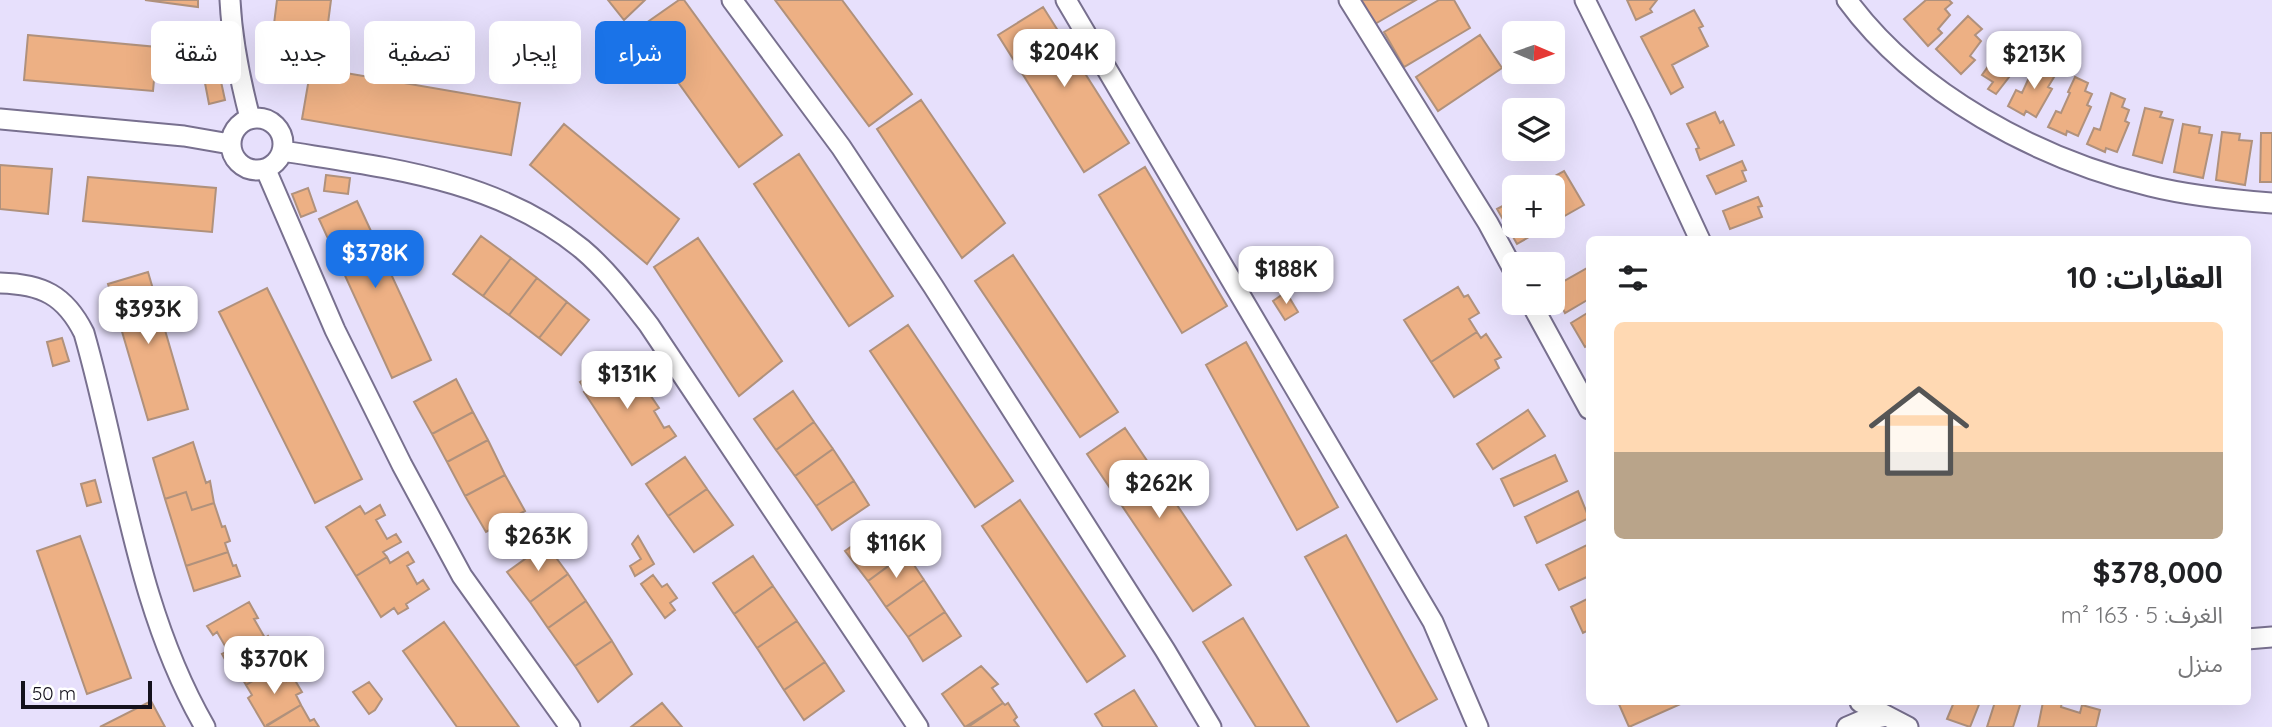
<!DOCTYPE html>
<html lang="ar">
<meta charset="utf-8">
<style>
body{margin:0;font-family:Quicksand,"Noto Sans Arabic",sans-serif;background:#f6f6f6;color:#202124;direction:rtl;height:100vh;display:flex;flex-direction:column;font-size:26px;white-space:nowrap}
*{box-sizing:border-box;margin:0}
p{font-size:23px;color:#757577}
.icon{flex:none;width:38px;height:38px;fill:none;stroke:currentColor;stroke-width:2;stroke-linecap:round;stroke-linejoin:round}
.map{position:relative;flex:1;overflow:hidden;direction:ltr}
.side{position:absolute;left:1586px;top:236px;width:665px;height:469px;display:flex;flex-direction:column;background:#fff;border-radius:10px;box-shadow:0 7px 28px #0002;direction:rtl}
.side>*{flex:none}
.guide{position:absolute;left:21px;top:21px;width:665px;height:63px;direction:rtl;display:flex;gap:14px}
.needle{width:46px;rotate:92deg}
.tools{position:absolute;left:1502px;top:21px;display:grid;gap:14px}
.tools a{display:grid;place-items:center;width:63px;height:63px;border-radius:10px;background:#fff;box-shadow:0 7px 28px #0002;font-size:35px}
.scale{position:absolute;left:21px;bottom:18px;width:131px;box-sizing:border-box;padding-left:7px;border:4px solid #14111c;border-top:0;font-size:19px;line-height:24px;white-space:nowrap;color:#14111c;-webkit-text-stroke:5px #fff;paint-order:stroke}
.price{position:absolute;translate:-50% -60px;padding:0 16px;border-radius:14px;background:#fff;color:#222;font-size:23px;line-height:46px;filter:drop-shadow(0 2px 4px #0008)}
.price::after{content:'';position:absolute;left:50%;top:42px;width:21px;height:16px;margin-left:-10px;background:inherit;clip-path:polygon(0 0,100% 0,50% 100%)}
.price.current{background:#1a73e8;color:#fff}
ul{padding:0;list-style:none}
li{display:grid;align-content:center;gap:14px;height:371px;padding:0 28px}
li+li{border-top:2px solid #e0e0e0}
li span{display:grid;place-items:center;height:217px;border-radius:10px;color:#555}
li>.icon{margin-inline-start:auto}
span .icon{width:126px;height:126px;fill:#fffc;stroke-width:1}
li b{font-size:30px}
h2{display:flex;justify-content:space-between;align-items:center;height:84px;padding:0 28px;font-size:30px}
.pill{padding:0 24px;border-radius:10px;background:#fff;box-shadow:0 7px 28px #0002;font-size:24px;line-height:63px}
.pill.current{background:#1a73e8;color:#fff}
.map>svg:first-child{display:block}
.building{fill:#edb084;stroke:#b0917c;stroke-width:2}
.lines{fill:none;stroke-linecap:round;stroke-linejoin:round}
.minor-casing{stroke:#78708f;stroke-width:23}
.minor{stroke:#fff;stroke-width:19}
</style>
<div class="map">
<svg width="2272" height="727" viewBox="0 0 2272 727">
<rect width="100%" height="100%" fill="#e7e0fc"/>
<path class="building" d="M145,0H198V7Z
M277,0H331L327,31L274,24Z
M608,0H645L624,20Z
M679,0H684L782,135L739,167L639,28Z
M775,0H842L912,94L869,126Z
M1361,0H1416L1375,24Z
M1439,0H1454L1470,28L1404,67L1384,32Z
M1627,0H1657L1650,9L1652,12L1636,20Z
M1926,0H1949L1952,3L1945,9L1950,15L1938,29L1942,33L1928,46L1904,19Z
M1043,7L1129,143L1084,172L998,35Z
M1694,10L1703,26L1699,28L1708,46L1672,65L1683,87L1671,94L1641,37Z
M1968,16L1982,29L1975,35L1981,41L1970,56L1975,60L1961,74L1936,49Z
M28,35L157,47L153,91L24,80Z
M1480,35L1502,68L1438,111L1416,77Z
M2018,44L2026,49L2014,67L2016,68L1996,94L1988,89L1993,82L1982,75L1996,55L1998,56L2006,45L2014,51Z
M215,54L225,100L209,104L200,57Z
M2038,58L2051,66L2047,73L2054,77L2048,87L2052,89L2036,117L2026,111L2024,115L2008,106L2016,90L2022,93Z
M311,67L520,103L511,155L302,119Z
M2075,77L2088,83L2085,91L2092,94L2087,105L2091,107L2078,136L2067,131L2066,135L2048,127L2056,111L2061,113L2070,93L2068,92Z
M2111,93L2125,99L2122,107L2129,110L2125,121L2129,123L2117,152L2106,148L2105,152L2087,144L2094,128L2100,130Z
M921,100L1005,223L962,258L877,129Z
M2145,108L2162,112L2160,117L2173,120L2162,163L2133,155Z
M1715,112L1720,123L1723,121L1734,145L1700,160L1696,149L1699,148L1687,124Z
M564,124L679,219L647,264L530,165Z
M2183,124L2200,127L2199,133L2212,135L2203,178L2174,172Z
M2222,132L2240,134L2239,140L2252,141L2245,185L2216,180Z
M2261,133H2272V182H2260Z
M799,154L893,296L849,326L754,184Z
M1742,161L1746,170L1742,171L1746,181L1716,194L1707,176Z
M0,165L52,169L48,214L0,209Z
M1145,167L1227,306L1182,333L1099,195Z
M1564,171L1584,205L1552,223V187H1535Z
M326,175L350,178L348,194L324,191Z
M88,177L216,188L212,232L83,221Z
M308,188L316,211L301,217L292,194Z
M1758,197L1762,206L1758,207L1762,217L1730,229L1723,211Z
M1514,200V226H1548L1517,244L1497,209Z
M357,201L431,360L392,378L319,219Z
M481,236L511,258L483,296L453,274Z
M698,238L782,361L739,396L654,267Z
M1013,255L1118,412L1080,437L975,281Z
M511,258L537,278L509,315L483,296Z
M1589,267V299L1565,313L1552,288Z
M148,272L188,409L148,420L108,284Z
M537,278L567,302L539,338L509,315Z
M1458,287L1464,297L1468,295L1479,313L1469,319L1477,332L1431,362L1404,320Z
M267,288L362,479L315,503L219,312Z
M1286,292L1298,312L1285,320L1273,301Z
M567,302L589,320L561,355L539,338Z
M1589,312V345L1585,347L1571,323Z
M908,325L1013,481L975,507L870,351Z
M1477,332L1481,338L1486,334L1501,357L1495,360L1499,368L1454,397L1431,362Z
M62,338L69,361L53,366L47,342Z
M1246,342L1338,507L1297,530L1206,365Z
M621,355L625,360L618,365L626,378L630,375L635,383L640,380L659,408L654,411L664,428L669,426L676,436L632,465L584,392L586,391L580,382Z
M456,379L473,412L432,434L414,402Z
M793,391L814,422L776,450L754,419Z
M1528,410L1545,436L1493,469L1477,444Z
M473,412L488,440L447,462L432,434Z
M814,422L833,449L795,476L776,450Z
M1125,428L1231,585L1193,611L1087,454Z
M488,440L505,475L465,496L447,462Z
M193,442L206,483L210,481L214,503L192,510L186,492L165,499L153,458Z
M833,449L854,481L816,506L795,476Z
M1555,455L1567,481L1514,506L1501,479Z
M685,457L707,489L668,516L646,484Z
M505,475L525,511L486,532L465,496Z
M95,480L101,502L87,506L81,484Z
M854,481L869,505L832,530L816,506Z
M707,489L733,525L694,552L668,516Z
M1578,491L1589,518L1537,543L1525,517Z
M186,492L192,510L214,503L222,527L225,526L230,541L225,543L228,552L186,566L165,499Z
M1020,500L1125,656L1087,682L982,526Z
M380,505L385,515L376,520L387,539L396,534L401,542L383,552L387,557L356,576L326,527L360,506L365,514Z
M885,523L906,553L868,581L845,551Z
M1346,535L1437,699L1397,722L1305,557Z
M80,536L131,678L87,694L37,551Z
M638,536L654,564L635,576L630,566L641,559L632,544Z
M546,544L568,574L530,602L507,572Z
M1589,544V576L1559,590L1546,565Z
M228,552L233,566L236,565L240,576L194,591L186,566Z
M408,552L414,562L407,566L417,584L423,580L429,589L406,604L408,608L398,614L394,608L381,617L356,576L387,557L390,563Z
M906,553L924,580L886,607L868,581Z
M753,556L773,586L734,614L713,583Z
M568,574L586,601L548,628L530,602Z
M653,575L662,587L667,584L677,598L670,603L675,610L665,618L641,584Z
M924,580L945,612L908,637L886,607Z
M773,586L797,621L757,648L734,614Z
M1589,598V630L1583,633L1571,607Z
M586,601L612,641L575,666L548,628Z
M249,602L258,618L254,619L265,638L268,636L275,649L272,651L280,665L246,685L240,675L235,678L222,654L228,651L217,632L213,635L207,626Z
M945,612L961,636L923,661L908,637Z
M1243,618L1309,727H1256L1203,642Z
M797,621L825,662L784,690L757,648Z
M444,622L519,727H457L403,651Z
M612,641L632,674L598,702L575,666Z
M825,662L844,691L804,720L784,690Z
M280,665L287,681L293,677L302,692L296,695L301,705L265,727L248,698L252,695L246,685Z
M981,666L998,684L992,688L1003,703L965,727L942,694Z
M369,682L382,699L375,710L369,714L353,692Z
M1134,690L1157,727H1103L1095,714Z
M151,701L165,727H100Z
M1618,702H1682L1683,703L1629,727Z
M1954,702H1980L1970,727L1947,719Z
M1995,702H2021L2013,727H1987Z
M2043,702H2062L2061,707L2080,713L2082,705L2100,710L2096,727H2038Z
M662,703L682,727H631Z
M1003,703L1005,705L1008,703L1017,717L1014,720L1019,727H968Z
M301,705L310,721L314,719L319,727H268L267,725Z"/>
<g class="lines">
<g class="minor-casing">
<path id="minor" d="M230,0C232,40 240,80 250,118
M732,0L841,147L933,286L1165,650L1211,727
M1066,0L1433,622L1478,727
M1349,0L1488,223L1514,271
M1585,0L1642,115L1700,240
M1847,0C1916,94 2038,159 2150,186C2190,196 2231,200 2272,203
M231 144a26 26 0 1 1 52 0a26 26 0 1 1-52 0Z
M0,119L184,136L230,144
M283,151C388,168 497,179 582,249C608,271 628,298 649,325L918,727
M266,170L335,330L402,465L462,576L570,727
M0,283C42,284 65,295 84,333C122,465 135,606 205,727
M1531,303L1589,409
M2247,639L2272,637
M1860,702L1908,727
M1847,727L1861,721L1887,716"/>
</g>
<use href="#minor" class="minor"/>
</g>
</svg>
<div class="tools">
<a><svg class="needle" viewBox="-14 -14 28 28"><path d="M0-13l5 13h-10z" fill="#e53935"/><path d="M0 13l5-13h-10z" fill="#757577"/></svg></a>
<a><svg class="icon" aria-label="layers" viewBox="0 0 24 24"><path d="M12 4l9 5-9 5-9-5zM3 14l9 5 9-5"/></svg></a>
<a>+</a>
<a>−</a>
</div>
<div class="scale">50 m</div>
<b class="price" style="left:1064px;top:89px">$204K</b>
<b class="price" style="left:2034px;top:91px">$213K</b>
<b class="price current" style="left:375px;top:290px">$378K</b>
<b class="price" style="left:1286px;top:306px">$188K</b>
<b class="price" style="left:148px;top:346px">$393K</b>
<b class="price" style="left:627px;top:411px">$131K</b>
<b class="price" style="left:1159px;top:520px">$262K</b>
<b class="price" style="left:538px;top:573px">$263K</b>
<b class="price" style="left:896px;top:580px">$116K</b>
<b class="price" style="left:274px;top:696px">$370K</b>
<div class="guide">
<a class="pill current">شراء</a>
<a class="pill">إيجار</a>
<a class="pill">تصفية</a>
<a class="pill">جديد</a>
<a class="pill">شقة</a>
</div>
<section class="side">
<h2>العقارات: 10<svg class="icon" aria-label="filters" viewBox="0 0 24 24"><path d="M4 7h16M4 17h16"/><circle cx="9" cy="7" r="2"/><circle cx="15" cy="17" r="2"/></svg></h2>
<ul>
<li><span style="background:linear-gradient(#ffd9b3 60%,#b9a48a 0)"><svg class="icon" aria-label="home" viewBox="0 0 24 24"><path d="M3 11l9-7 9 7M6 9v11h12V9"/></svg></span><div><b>$378,000</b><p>الغرف: 5 · 163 m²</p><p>منزل</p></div></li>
</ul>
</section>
</div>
